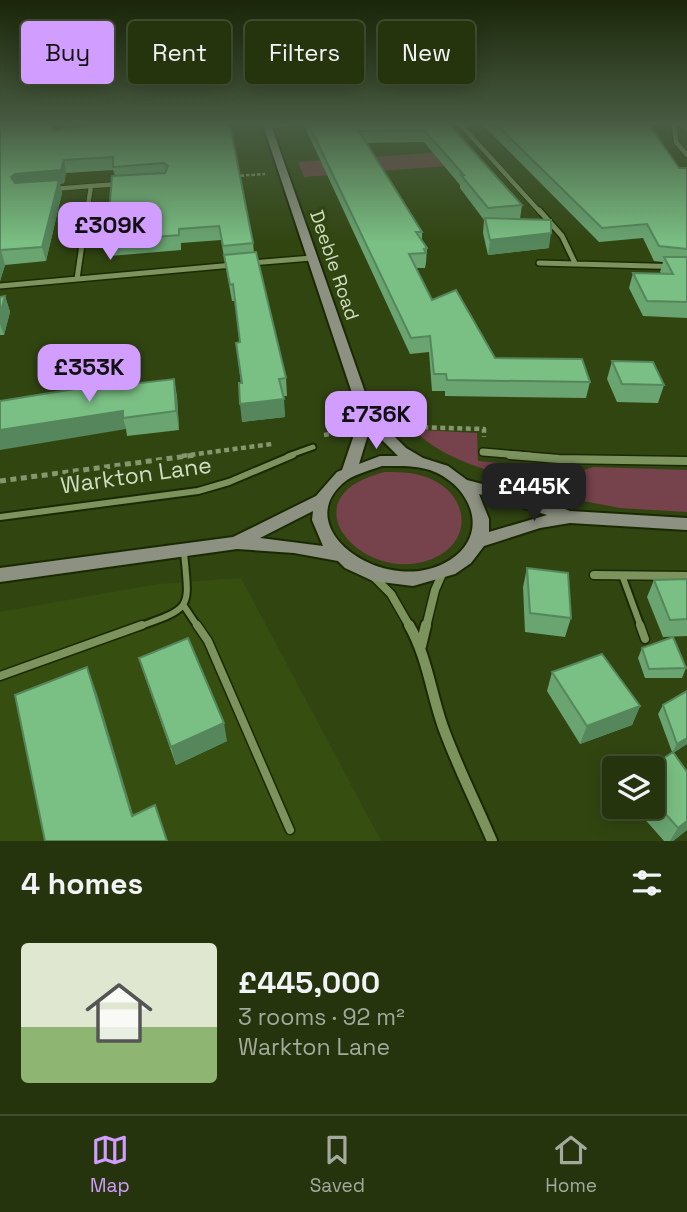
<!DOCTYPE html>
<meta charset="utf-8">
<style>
body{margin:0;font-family:"Space Grotesk",sans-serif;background:#313f1b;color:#f1f3f6;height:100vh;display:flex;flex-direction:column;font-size:26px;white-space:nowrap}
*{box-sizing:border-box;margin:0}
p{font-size:23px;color:#a3aa9d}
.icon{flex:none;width:38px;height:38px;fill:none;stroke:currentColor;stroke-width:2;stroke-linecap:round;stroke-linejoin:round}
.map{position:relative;height:841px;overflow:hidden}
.panel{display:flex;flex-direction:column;background:#25340d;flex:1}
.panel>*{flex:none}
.banner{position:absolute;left:21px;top:21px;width:646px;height:63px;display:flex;gap:14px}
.buttons{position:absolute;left:602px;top:756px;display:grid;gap:14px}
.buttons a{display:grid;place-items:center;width:63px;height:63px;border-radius:7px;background:#25340d;box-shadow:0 4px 18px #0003,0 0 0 2px #424f2e;font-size:35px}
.price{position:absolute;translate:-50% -60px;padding:0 16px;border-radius:14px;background:#d19dfe;color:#111;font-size:23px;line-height:46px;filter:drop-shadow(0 2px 4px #0008)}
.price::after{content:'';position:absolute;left:50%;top:42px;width:21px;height:16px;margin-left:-10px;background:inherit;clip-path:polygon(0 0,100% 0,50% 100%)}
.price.current{background:#222;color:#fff}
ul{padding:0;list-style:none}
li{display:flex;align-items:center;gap:21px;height:175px;padding:0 21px}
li+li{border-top:2px solid #424f2e}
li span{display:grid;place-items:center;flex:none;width:196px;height:140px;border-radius:7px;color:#555}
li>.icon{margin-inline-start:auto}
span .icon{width:84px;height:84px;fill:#fffc;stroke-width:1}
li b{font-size:30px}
h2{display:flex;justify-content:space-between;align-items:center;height:84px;padding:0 21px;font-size:30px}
.pill{padding:0 24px;border-radius:7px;background:#25340d;box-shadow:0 4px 18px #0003,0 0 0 2px #424f2e;font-size:24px;line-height:63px}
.pill.current{background:#d19dfe;color:#111}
.dock{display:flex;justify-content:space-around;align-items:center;height:98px;border-top:2px solid #424f2e;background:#25340d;font-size:19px;color:#a3aa9d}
.dock a{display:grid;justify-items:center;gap:4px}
.dock .current{color:#d19dfe}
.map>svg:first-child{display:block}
.built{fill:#374e11}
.green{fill:#76424c}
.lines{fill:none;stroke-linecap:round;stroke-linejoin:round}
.lane-far2-casing{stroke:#1b2903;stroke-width:9}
.lane-far1-casing{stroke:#1b2903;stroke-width:10}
.lane-casing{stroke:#1b2903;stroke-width:11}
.street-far4-casing{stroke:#1b2903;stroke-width:6}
.street-far3-casing{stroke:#1b2903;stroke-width:8}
.street-far2-casing{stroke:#1b2903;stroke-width:10}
.street-far1-casing{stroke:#1b2903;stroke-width:11}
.street-casing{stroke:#1b2903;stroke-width:14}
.secondary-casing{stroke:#1b2903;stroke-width:4}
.path-far2{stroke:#86966f;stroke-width:2.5;stroke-dasharray:3.5 2;stroke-linecap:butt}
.path-far1{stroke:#86966f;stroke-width:4.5;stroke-dasharray:5 3.5;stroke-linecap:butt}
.path{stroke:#86966f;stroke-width:5;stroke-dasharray:6 4.5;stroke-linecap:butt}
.lane-far2{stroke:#7c935e;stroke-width:5}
.lane-far1{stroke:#7c935e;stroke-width:6}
.lane{stroke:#7c935e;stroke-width:8}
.street-far4{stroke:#7c935e;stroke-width:4.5}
.street-far3{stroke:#7c935e;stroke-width:5}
.street-far2{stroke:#7c935e;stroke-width:7}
.street-far1{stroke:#7c935e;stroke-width:8}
.street{stroke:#7c935e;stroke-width:10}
.secondary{fill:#8c9182;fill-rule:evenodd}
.wall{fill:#69a471}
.shaded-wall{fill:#55865c}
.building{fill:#7abf83;stroke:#55865c;stroke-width:2}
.labels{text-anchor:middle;stroke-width:7;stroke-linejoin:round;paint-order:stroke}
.far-street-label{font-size:19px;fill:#d0ddc1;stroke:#314511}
.street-label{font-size:23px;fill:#d0ddc1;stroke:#314511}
</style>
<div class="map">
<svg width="687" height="841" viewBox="0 0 687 841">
<rect width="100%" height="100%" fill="#314511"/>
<path class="built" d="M241,578L381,841H0V612L158,584Z"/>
<path class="green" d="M474,150L485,163L304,177L298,162Z
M421,430L477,433L478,461L526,465L536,468L560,486L580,485L579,472L593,467L687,470V512L620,508L519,489L521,480C485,470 445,459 417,433Z
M385,472C402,472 417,472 433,480C465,495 474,535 440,555C371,594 278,498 385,472Z"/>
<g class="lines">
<g class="lane-far2-casing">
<path id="lane-far2" d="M288,456L313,447"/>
</g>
<g class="lane-far1-casing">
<path id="lane-far1" d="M0,517L198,491L229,482L293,455
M622,575L641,627
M184,606L198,627
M138,627C194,607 189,609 184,552"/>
</g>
<g class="lane-casing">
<path id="lane" d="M197,625L208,641L290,830
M640,625L645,639
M0,676L142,625"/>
</g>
<g class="street-far4-casing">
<path id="street-far4" d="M461,125L540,212
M674,125L676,142L687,155
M267,126L286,125
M54,189L91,186
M87,212L91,186L120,184"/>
</g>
<g class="street-far3-casing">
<path id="street-far3" d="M539,210L562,236L575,263
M252,263L312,258
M539,263L687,267
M77,279L87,210
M0,286L233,265"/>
</g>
<g class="street-far2-casing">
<path id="street-far2" d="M483,452L529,456"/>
</g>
<g class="street-far1-casing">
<path id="street-far1" d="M510,455L559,459L687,461
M594,575L687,576
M373,576L391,594L410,627
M426,627L435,590L443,572"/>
</g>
<g class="street-casing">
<path id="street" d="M409,625C427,656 431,693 443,727C457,766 476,803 492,841
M421,646L426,625"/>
</g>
<g class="secondary-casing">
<path id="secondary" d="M263,125H271L373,415L406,448L423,458L448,466L467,480L539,499L570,511L687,518V530L570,523L540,528L484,546L471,563L455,574L413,586L373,581L345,568L338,561L294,553L237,549L0,582V568L233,537L316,496L337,472L342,470L360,417ZM370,428L398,456H380L359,464ZM382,466C397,466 415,465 430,470C470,484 492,533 450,560C387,600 284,527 347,480C356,474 371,470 382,466ZM479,494L547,515L489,532V519ZM313,511L312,520L323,546L260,538Z"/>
</g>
<path class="path-far2" d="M235,176L265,174"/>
<path class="path-far1" d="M407,430L413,427L484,429V437
M324,435L337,433
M182,456L272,444"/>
<path class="path" d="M0,481L195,455"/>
<use href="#lane-far2" class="lane-far2"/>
<use href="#lane-far1" class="lane-far1"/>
<use href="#lane" class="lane"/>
<use href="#street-far4" class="street-far4"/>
<use href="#street-far3" class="street-far3"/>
<use href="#street-far2" class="street-far2"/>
<use href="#street-far1" class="street-far1"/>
<use href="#street" class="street"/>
<use href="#secondary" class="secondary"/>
</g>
<path class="wall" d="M0,125L53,131L230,125L253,243L254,253L286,378L287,396H283L285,417L242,422L241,383L236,343H240L235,301H232L221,240L181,243V250L110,256L107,241L115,176L113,170L66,173L64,183L60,184L62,193L46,261L5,265L0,281Z
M304,125H450L522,205L520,219L549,248L488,255L483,233L484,220L460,188V185L424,142L366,143L422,232V240L427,248L426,263L425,268H416L432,300L495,358L590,382L586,398L445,396V391H432L429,352L410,354Z
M483,125H649L679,168H687V318L643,316L629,288L633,273H661L660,272L663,262L654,261L643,238L599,242Z
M679,125H687V131L679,126Z
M5,296L10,312L4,335H0V297Z
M612,361L664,385L658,403L617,402L607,379Z
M174,379L177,397L179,430L127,436L126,429L107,387Z
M527,568L571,618L565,637L525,632L523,587Z
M687,579V636L663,637L647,597L654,580Z
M642,648L686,668L682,678H645L638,658Z
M139,658L227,741L176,765L145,677Z
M552,672L640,706L632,725L580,744L547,691Z
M663,705L687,744L673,753L687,830L673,841H664L634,807H653V768L672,752L658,714Z"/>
<path class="shaded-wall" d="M64,160L66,173L64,183L60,184L62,193L46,261L42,247L19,187L11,177L15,174Z
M551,233L549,248L488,255L490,240Z
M1,250L5,265L0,281V253Z
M5,296L10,312L4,335L0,324V314Z
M174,379L177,397L179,430L176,411Z
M284,399L285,417L242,422L240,404Z
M123,411V418L126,429L0,450V430Z
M87,667L97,694L141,841L132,816Z
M640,706L632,725L580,744L587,726Z
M224,723L227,741L176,765L171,747Z
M687,738V744L672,753L677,744Z
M687,821V830L673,841H670L678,828Z"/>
<path class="building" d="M0,125H50L53,131L92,125H230L253,243L223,246L219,226L179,229V235L107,241L112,176L165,173L168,166L164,163L113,167V157L64,160L61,170L15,174L11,177L15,183L59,180L42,247L1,250L0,253Z
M309,125H450L522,205L488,208L461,175H464L424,130L359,131L422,232H416L427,248L424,249L426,253L409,254L432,300L456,290L495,358L582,359L590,382L447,380L446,374H434L430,336L411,338Z
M497,125H649L679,168H687V249L659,246L647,224L602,228Z
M485,218L551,220V233L490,240Z
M256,252L286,378L279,379L284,399L240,404L239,383H242L236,343L240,342L233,284L230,285L224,255Z
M664,257H687V302L647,301L633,273L673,274Z
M5,296L0,314V297Z
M612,361L653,362L664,385L622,384Z
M174,379L176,411L123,418V411L0,430V401L106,384V387Z
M527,568L568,573L571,618L530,613Z
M687,579V619L670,620L654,580Z
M673,637L686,668L649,669L642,648Z
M188,638L224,723L171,747L139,658Z
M602,654L640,706L587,726L552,672Z
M87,667L132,816L155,805L167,841H45L15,695Z
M687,691V738L677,744L663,705Z
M673,752L687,772V821L678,828L653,800V768H649Z"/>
<linearGradient id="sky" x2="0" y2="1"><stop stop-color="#1b2609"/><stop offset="0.51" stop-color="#485c43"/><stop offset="1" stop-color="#485c43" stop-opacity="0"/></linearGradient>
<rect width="687" height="243" fill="url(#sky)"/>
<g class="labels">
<g class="far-street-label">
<text transform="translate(335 265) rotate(71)" y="7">Deeble Road</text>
</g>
<g class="street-label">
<text transform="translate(136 475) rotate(-8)" y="8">Warkton Lane</text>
</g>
</g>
</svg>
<div class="buttons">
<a><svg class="icon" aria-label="layers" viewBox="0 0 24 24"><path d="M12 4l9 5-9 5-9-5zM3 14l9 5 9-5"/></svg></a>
</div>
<b class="price" style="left:110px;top:262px">£309K</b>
<b class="price" style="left:89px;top:404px">£353K</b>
<b class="price" style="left:376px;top:451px">£736K</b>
<b class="price current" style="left:534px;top:523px">£445K</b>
<div class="banner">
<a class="pill current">Buy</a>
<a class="pill">Rent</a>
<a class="pill">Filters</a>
<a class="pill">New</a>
</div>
</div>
<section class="panel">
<h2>4 homes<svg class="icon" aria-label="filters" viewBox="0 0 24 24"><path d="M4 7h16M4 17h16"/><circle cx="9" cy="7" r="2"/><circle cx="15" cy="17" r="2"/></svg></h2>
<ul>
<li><span style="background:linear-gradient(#dfe7d0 60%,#8fb573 0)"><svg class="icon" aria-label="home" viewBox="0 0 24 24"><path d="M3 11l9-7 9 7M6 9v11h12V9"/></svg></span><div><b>£445,000</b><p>3 rooms · 92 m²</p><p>Warkton Lane</p></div></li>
</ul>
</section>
<nav class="dock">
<a class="current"><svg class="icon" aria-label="map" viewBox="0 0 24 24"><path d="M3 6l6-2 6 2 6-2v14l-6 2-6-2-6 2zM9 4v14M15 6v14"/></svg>Map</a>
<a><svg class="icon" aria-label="saved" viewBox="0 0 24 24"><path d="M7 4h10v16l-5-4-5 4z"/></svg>Saved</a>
<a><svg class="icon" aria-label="home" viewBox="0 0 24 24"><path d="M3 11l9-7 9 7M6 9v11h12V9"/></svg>Home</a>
</nav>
